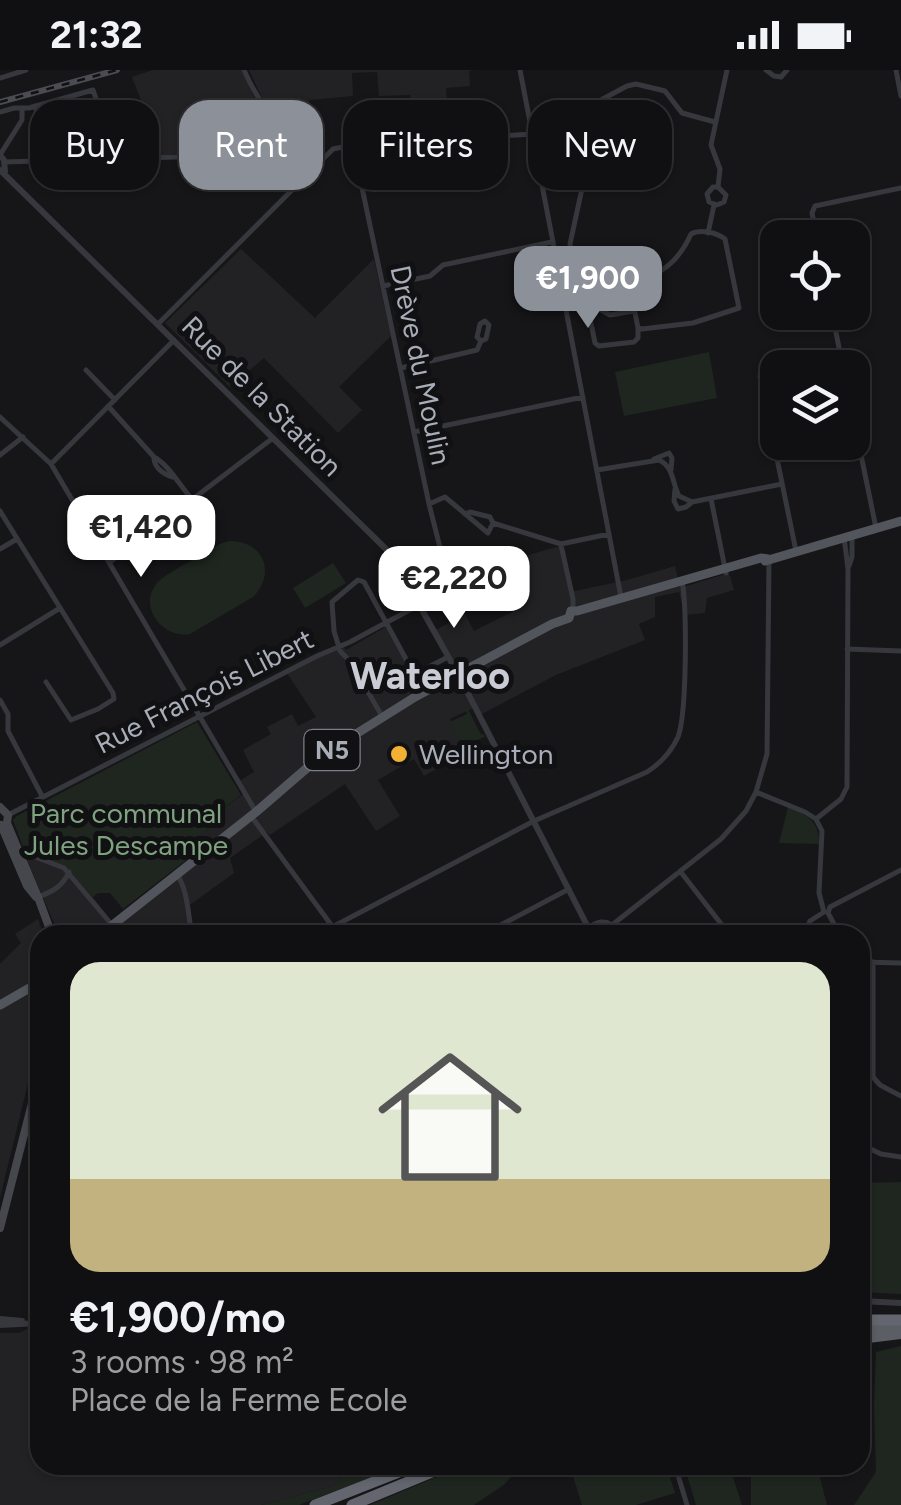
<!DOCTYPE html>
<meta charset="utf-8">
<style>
body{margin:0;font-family:Figtree,sans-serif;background:#19191b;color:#f1f3f6;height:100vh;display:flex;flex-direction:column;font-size:38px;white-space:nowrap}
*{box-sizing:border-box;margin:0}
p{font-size:32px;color:#9c9d9f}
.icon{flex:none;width:55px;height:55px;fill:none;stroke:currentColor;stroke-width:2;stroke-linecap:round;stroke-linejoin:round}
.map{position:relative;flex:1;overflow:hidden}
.side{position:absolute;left:30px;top:855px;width:840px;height:550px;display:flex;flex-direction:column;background:#101012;border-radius:30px;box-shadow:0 2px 8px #0004,0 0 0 2px #303032}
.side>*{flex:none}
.top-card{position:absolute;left:30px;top:30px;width:842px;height:90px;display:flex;gap:20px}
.buttons{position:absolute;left:760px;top:150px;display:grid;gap:20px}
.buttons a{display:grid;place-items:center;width:110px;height:110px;border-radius:20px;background:#101012;box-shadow:0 2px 8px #0004,0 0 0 2px #303032;font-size:50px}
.price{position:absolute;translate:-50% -85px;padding:0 22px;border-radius:20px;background:#fff;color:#222;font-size:32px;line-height:65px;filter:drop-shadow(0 2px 5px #0008)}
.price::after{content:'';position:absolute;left:50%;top:60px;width:30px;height:22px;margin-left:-15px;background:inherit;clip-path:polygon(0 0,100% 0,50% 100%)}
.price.current{background:#8c9099;color:#fff}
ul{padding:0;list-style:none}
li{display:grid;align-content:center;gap:20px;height:530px;padding:0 40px}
li span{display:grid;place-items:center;height:310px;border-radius:30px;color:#555}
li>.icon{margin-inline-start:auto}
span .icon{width:180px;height:180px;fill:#fffc;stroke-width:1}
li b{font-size:42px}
.tag{padding:0 35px;border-radius:30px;background:#101012;box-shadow:0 2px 8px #0004,0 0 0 2px #303032;font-size:35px;line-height:90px}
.tag.current{background:#8c9099;color:#fff}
.status{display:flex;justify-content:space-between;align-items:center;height:70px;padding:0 50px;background:#101012;direction:ltr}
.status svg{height:28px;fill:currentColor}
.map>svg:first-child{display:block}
.built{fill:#222225}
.green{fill:#1e261f}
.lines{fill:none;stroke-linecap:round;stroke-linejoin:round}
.minor{stroke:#37383d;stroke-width:5}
.tertiary{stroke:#37383d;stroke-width:6}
.secondary{stroke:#45474d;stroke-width:8}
.primary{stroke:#53555c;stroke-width:9}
.trunk{stroke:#5b5e65;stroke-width:10}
.motorway{stroke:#63666e;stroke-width:11}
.rail-casing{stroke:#4a4c52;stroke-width:6}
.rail{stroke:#111113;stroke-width:2.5;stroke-dasharray:8;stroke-linecap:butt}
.poi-dot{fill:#f2b134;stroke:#111113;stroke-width:4}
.labels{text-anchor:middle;stroke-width:10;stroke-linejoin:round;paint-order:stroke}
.shield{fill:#111113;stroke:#7b7e86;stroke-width:2.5}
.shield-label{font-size:25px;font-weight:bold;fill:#a8adb8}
.street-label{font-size:28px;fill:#a8adb8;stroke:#111113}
.poi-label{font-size:28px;fill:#a8adb8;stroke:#111113;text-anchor:start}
.park-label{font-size:28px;fill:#7fa381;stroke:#111113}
.district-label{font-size:38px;font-weight:bold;fill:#c9ccd4;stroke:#111113}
</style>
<div class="status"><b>21:32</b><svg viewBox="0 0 49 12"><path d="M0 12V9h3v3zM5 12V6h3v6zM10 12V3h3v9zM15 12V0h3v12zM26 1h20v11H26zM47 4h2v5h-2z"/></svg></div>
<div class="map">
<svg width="901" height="1435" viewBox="0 0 901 1435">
<rect width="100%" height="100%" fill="#161618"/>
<path class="built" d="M153,0H242L259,37L291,75L162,85L132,7Z
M249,0H474L469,1L470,16L446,18L448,52L436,53L437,67L413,69L410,25L379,26L377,2L352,3L353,26L309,30L310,49H303V73L274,45L262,28Z
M241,179L315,248L374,189L391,266L339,317L362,340L338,363L264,288L230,317L165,253Z
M560,476L570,522L627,510L675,496L680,518L729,503L734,520L707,528L705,543L685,545L679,522L655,527V547L639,554L645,570L556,605L480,645L436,560L465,544L474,561L522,537L511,490Z
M384,558H386L412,604L402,609L416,631L459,610L473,638L450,649L466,682L424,706L414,689L378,710L400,746L376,761L345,714L270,765L267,762L230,788L234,803L187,837L196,865H59L22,778L76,805L115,856L199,789L189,775L220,749L217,743L246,722L239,711L254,702L243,680L271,664L267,657L292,644L298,656L316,647L287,603L342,573L346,580Z
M38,849L44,865H40V907L24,918L33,924L40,936V964L0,1128V894L21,873L15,864Z
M30,1258H40V1395H336L340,1410L333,1416L261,1435H0V1263H19Z"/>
<path class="green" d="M709,282L717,328L624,346L615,302Z
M229,471C263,470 277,503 253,527L190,564C163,569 136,536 158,512C168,502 206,483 220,474Z
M333,493L346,513L305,538L293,518Z
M470,637L469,641L480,663L486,666L463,677L450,652L467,644L465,639Z
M197,652L241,725L218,742L220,749L189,775L194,784L123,839L110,823H98L93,827L67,798L23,777L13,750L17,746Z
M788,737C807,745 820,751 819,774L779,773Z
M901,1112V1224L860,1222V1113Z
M901,1276V1435H854L876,1402L874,1337L876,1282Z
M336,1395H403L299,1435H261L333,1416L340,1409Z
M465,1395L519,1396L505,1414L474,1435H370Z
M598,1395H666L675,1423L636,1435H582L572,1403Z
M684,1395H729L742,1435H696Z
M751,1395H772L775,1398L817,1396L827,1435H751Z"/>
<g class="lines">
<path class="minor" d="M244,0C257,30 275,55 300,77
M520,0L621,527
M766,0L774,6L781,7L787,0
M896,0L901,26
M0,8L26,0
M35,36L44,68
M0,42L14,38H29L93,20L108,64V72L105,75H65
M553,63C557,81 560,91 577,98L585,86L591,85L597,88C600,97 600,105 592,112L583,114L580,112L577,98
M533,67L553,63L551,41L599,31L627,16L636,14L665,21L682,43L715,52
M353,75L429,434L448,509V517L443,521
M0,85L22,50V40
M589,85L599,31
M4,92L175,87L303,79L323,89
M583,114L570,174L571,192L609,202L614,215
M718,117H713L707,124L709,132L717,135L724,132L726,125L718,117L720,99L711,75L727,0
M708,163L714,135
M817,168L812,143L815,136L901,118
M383,216L430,206L443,195L552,172
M565,236L592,232L595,223L602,218C645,208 671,208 691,164C700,159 716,162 725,169L739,238L693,253L642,259L638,258L629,212
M595,237L610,245L634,241
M596,238L590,248L595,273L599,276L634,272L638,268V258
M832,242L843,298
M158,254L333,79L353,75L533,64
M401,298L477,280L481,271L486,269L489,255L485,251L480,254L477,267L481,271
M86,300L115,330
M760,306L796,481
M108,336L154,387C168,394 180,416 192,429
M852,341L876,458
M0,347L51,394L256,742
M414,362L583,327
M0,385L23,367
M154,389C155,398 164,404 172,407
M654,389L669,383L672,388L671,400
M51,394L174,270
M597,400L659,390C674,397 672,413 679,426L692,432L782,414
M675,419L674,431L678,439L686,437L692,432
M711,429L726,503
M429,434L445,427L488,463L493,453
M0,441L113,623L114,629L98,639L71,650L46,612
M465,444L470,442L490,447L493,453L561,474
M561,474L609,464
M561,475L573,529V540
M0,479L17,469
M110,492L273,368
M849,496L852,487V468
M0,575L60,538
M847,579L901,581
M0,630L8,644V661L42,726
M382,646L350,591L340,581L334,561L332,532L358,510L364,512L413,602L417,603L448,587
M756,722L805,742L816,749L822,761L819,823L824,842
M8,745L317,586L350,572L419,535
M251,746L332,856
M816,749L841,729L847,717L848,499L844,467
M20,781L64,798L112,855
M680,801L722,855L726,865
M177,804C188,821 188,845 192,865
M38,827C52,822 63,816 69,802
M830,837L901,800
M830,837L828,843L840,865
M589,857C597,853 603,849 612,855
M317,865L534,751L647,702C661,693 671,682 678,667C687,643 687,538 682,511
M482,865L569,819
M612,865V855L721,769L746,741L756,722L767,684L769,490
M804,865L810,851L824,842
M860,892L901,893
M873,892V1007L880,1015L901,1026
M860,1074L881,1084L901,1087
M860,1282L865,1281
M530,1395L540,1399L555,1395
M675,1395L687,1435"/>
<path class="tertiary" d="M0,85L4,90L5,101
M0,100L390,483L458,604L592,865
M860,1231L901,1233
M0,1249L22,1251
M0,1255L40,1253"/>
<path class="secondary" d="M0,737L8,745L7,753
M7,753L38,827L52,865
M1,755L27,816L36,827
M0,1158L40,1002"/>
<path class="primary" d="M765,491L901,451
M100,865L256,742L307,698L348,669L415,627L552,554L569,548L571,541H577L761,488L768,489
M0,935L40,912"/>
<path class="trunk" d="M860,1258H901
M860,1269L901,1264"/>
<path class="motorway" d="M860,1250H901
M315,1435L417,1395
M352,1435L449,1395"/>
<g class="rail-casing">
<path id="rail" d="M0,32L117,0"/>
</g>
<use href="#rail" class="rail"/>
</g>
<circle class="poi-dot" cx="399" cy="684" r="10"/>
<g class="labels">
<rect class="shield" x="304.5" y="660" width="55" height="40" rx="8"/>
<g class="shield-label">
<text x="332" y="689">N5</text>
</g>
<g class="street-label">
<text transform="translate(421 295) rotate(78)" y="10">Drève du Moulin</text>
<text transform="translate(262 326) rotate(45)" y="10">Rue de la Station</text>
<text transform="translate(204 621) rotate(-27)" y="10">Rue François Libert</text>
</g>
<g class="poi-label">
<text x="419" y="694">Wellington</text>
</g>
<g class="park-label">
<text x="126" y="753">Parc communal<tspan x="126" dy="32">Jules Descampe</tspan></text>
</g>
<g class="district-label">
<text x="430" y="619">Waterloo</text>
</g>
</g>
</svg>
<div class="buttons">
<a><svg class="icon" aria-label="locate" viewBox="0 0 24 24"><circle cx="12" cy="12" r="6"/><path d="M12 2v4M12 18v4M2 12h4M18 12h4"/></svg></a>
<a><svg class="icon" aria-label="layers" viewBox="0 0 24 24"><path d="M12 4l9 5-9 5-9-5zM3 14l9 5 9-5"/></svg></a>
</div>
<b class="price current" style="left:588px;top:261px">€1,900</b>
<b class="price" style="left:141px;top:510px">€1,420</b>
<b class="price" style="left:454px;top:561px">€2,220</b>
<div class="top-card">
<a class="tag">Buy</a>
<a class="tag current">Rent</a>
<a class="tag">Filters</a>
<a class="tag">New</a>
</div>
<section class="side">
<ul>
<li><span style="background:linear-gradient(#dfe7d0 70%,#c2b280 0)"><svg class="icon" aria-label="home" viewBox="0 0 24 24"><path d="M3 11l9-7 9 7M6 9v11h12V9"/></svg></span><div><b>€1,900/mo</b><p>3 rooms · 98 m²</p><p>Place de la Ferme Ecole</p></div></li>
</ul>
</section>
</div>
